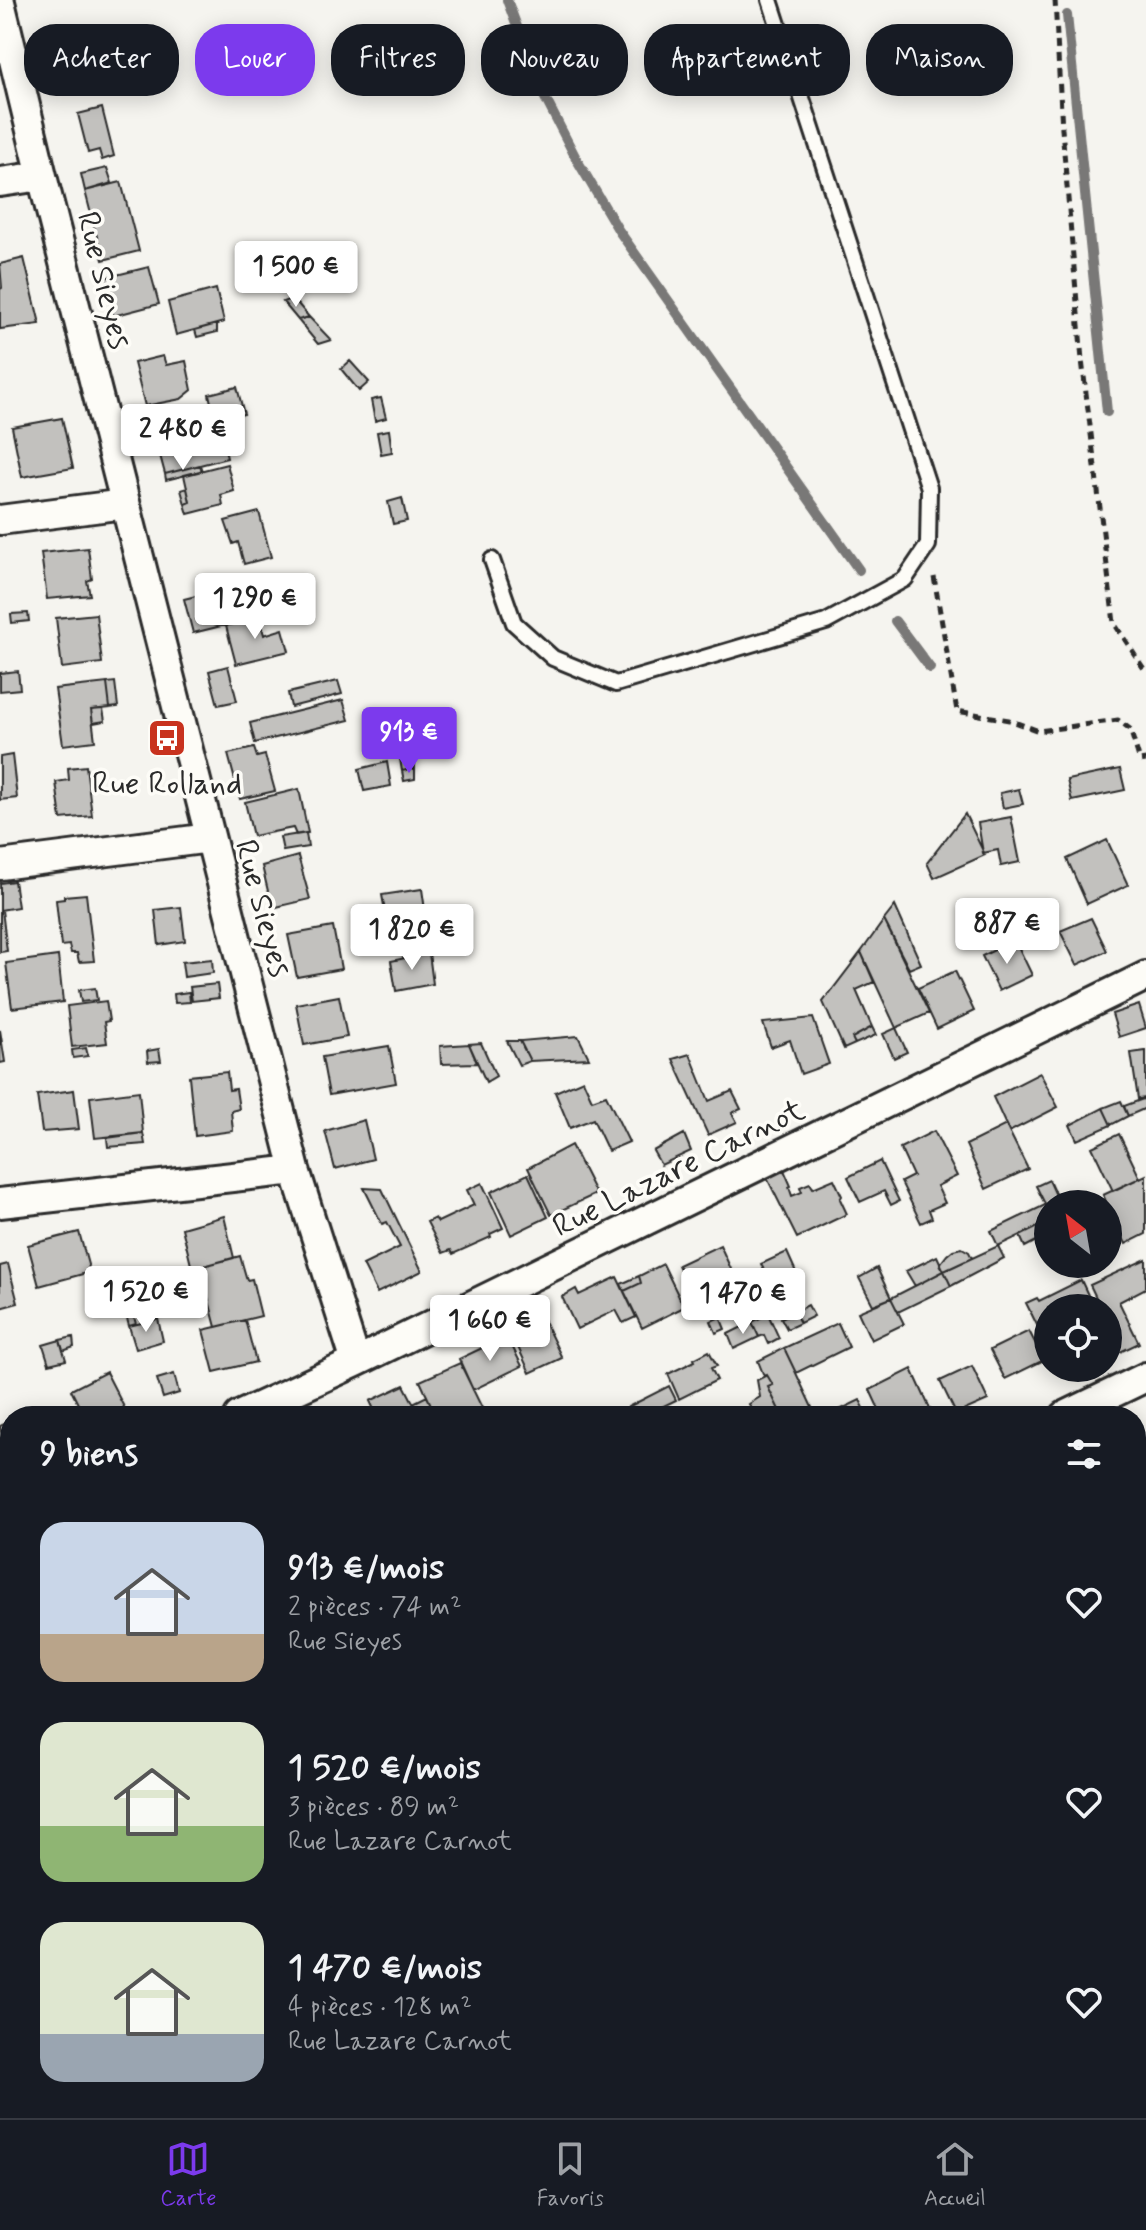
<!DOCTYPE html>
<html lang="fr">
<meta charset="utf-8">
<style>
body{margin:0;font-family:Mynerve,sans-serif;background:#20242c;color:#f1f3f6;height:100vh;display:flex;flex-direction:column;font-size:30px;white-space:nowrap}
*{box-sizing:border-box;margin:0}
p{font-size:26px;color:#9ea1a6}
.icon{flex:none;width:44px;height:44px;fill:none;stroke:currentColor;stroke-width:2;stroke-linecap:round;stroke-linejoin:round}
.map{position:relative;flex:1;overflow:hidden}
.side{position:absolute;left:0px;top:1406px;width:1146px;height:712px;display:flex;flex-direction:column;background:#171b24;border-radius:32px 32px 0 0;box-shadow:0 4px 20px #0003}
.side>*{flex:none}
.top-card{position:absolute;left:24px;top:24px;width:1098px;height:72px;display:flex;gap:16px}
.needle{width:52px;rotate:329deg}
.controls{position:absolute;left:1034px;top:1190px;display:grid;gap:16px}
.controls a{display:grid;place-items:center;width:88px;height:88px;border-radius:50%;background:#171b24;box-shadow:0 4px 20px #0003;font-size:40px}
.price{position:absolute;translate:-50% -68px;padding:0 18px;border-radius:8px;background:#fff;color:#222;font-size:26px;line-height:52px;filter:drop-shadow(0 2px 4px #0008)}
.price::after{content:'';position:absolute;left:50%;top:48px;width:24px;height:18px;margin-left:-12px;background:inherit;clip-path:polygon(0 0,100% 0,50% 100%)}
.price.on{background:#7c3aed;color:#fff}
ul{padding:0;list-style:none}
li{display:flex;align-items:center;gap:24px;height:200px;padding:0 40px}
li span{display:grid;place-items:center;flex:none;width:224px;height:160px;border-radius:24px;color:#555}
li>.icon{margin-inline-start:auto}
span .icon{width:96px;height:96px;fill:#fffc;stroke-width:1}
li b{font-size:34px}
h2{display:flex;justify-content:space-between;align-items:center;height:96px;padding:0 40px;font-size:34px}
.pill{padding:0 28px;border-radius:32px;background:#171b24;box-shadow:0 4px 20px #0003;font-size:28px;line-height:72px}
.pill.on{background:#7c3aed;color:#fff}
.tabs{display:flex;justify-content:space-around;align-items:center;height:112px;border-top:2px solid #363941;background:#171b24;font-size:22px;color:#9ea1a6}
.tabs a{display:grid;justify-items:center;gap:4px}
.tabs .on{color:#7c3aed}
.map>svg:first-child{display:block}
.green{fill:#d7d6d2;stroke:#81807e;stroke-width:2}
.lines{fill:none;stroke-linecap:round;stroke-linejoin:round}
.stream{stroke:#797877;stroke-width:10}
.building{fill:#c2c1be;stroke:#2b2b2b;stroke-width:2}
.lane-casing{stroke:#2b2b2b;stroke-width:20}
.street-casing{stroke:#2b2b2b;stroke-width:34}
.path{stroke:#2b2b2b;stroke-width:5;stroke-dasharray:8 6;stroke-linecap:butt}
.lane{stroke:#fdfcf7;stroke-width:14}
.street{stroke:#fdfcf7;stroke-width:28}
.labels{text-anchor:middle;stroke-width:7;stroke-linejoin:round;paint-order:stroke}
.street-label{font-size:32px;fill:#2b2b2b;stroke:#fdfcf7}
.poi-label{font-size:32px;fill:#2b2b2b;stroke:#fdfcf7}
</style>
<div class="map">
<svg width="1146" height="2118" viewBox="0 0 1146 2118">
<rect width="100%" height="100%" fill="#f5f4ef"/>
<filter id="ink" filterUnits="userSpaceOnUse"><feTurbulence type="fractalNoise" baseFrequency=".0125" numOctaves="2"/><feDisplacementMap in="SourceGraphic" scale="16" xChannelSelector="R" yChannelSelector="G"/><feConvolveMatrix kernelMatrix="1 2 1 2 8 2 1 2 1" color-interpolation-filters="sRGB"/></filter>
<g filter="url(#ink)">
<path class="green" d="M1146,1554V1927L1136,1928V1562Z
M1146,1952V2026L1136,2031V1959Z
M220,2108H683L661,2118H210Z
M986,2108H1064L1059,2118H981Z"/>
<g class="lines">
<path class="stream" d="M507,0L540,88L577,160L619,231L859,570
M1067,15L1107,412
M895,621L930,668
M70,2118L92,2108"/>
</g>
<path class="building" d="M88,54L94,78L66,84L64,78L58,79L54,63Z
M102,108L114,156L102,160L99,150L88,153L78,114Z
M107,168L112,183L85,191L81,174Z
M121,182L139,251L103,260L85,191Z
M24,258L40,324L0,329V289L2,288L0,264Z
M149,267L159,304L113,316L104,278Z
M216,289L224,322L176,335L168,302Z
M293,298L309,317L298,320L283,302Z
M309,317L331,340L318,344L298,320Z
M217,324V332L197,337L195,330Z
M163,356L166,365L186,361L192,390L181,399L145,406L134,363Z
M350,361L369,382L359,391L341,369Z
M237,387L244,414L215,421L209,394Z
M381,398L386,418L375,421L371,400Z
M62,418L73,468L22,477L12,427Z
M220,428L227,458L165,474L157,444Z
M389,430L392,452L381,454L377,432Z
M227,464L234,491L221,495L223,505L188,514L185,504L190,502L184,475Z
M200,465L202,471L166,480L165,474Z
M187,488L190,502L185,504L181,490Z
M402,498L407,521L393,524L388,502Z
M259,512L271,557L244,564L238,542L233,544L225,521Z
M88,548L92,579L87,581L90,595L47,599L41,553Z
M227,591L233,610L250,606L254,618L193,633L184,599L208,593L209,596Z
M28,613L29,621L12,623L11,614Z
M96,614L102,663L62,668L56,618Z
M259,616L264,635L283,629L289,651L236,664L226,626Z
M228,666L237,701L218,705L209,671Z
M18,671L20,689L0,691V673Z
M338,681L342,694L291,707L288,693Z
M115,682L118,707L110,708L107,683Z
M107,683L110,708L91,710L95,741L63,745L55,689Z
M343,700L349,720L255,743L250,723Z
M103,709L105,721L93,723L91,710Z
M254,748L257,757L265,755L275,791L240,799L228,754Z
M12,755L17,798L0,800V757Z
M415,755V768L402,771L400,759Z
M387,762L391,786L364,791L359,769Z
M86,766L92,816L61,819L56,782L69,780L68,768Z
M415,768V779L404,781L402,771Z
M1120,769L1125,790L1072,801L1067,780Z
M299,789L308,833L296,835L293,828L253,836L245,802Z
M1019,789L1023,804L1003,808L1000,793Z
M965,814L985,855L934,878L927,863Z
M1011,817L1020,862L1001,866L998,850L983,853L978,823Z
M306,833L308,847L283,851L280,837Z
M1107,840L1128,885L1087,904L1067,859Z
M298,856L310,899L272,908L262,866Z
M14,881L18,907L0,910V883Z
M422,889L426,917L387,922L382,895Z
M86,894L94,961L79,962L77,953H71L69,945L61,946L56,900L64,899V896Z
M895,906L921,964L909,969L884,920Z
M181,907L185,941L159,945L155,910Z
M0,910H2L7,951L0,952Z
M1091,918L1107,951L1077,965L1060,931Z
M884,920L929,1013L896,1028L861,952Z
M333,927L341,969L297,977L288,935Z
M1040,927L1045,936L1027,944L1022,935Z
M1015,940L1032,975L999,991L982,956Z
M861,952L874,982L856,990L872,1027L852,1038L855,1044L844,1049L823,1002Z
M429,953L433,984L396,991L391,961Z
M58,956L63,1002L12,1008L6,963Z
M212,959L213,973L184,977L182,962Z
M955,971L974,1011L937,1029L918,988Z
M217,984L219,998L192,1001L190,987Z
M95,988L97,1000L81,1002L79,990Z
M189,992L190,1002L175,1003L174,994Z
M339,996L347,1037L304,1045L296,1004Z
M106,1001L109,1021L104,1022L107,1043L72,1047L67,1006Z
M1139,1005L1146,1028L1119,1037L1112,1014Z
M813,1018L829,1064L801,1074L790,1040L771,1047L763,1023Z
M872,1027L876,1035L855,1044L852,1038Z
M896,1028L907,1052L894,1058L883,1034Z
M0,1030L5,1062L0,1063Z
M578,1036L589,1058L530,1061L520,1041Z
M507,1041H520L530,1061L519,1065Z
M481,1043L496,1076L486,1082L469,1044Z
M469,1044L477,1063L441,1064L440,1046Z
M389,1046L396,1083L329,1095L322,1057Z
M86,1048L88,1056L73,1058L72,1050Z
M159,1049L161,1061L148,1062L147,1051Z
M1146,1051V1098L1138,1099L1131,1053Z
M690,1054L709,1101L732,1091L741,1109L732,1113L737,1122L708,1135L673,1059Z
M227,1072L229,1090L236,1089L239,1109L231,1111L233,1131L195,1136L189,1076Z
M1040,1073L1058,1107L1009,1132L993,1097Z
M583,1080L592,1100L606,1095L629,1142L608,1151L593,1119L570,1128L555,1092Z
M74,1090L79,1129L42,1132L37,1095Z
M139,1091L143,1133L95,1138L90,1097Z
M1146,1098V1108L1128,1116L1124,1106Z
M1121,1101L1128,1116L1111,1125L1103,1108Z
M1103,1108L1111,1125L1077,1140L1070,1125Z
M364,1120L373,1159L335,1169L325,1131Z
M1006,1125L1028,1169L986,1189L966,1145Z
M934,1131L957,1176L937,1186L945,1203L929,1210L932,1218L921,1223L901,1182L913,1176L900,1148Z
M143,1133L145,1144L108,1147L107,1138Z
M684,1134L691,1151L661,1165L653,1151Z
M1119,1134L1140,1178L1113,1191L1092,1147Z
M571,1145L596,1194L551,1215L528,1168Z
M880,1161L899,1201L891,1205L884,1191L860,1202L848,1177Z
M784,1170L791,1186L789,1187L792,1196L802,1192L800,1187L810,1183L813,1188L834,1179L842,1196L840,1199L847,1214L797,1238L767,1178Z
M528,1174L548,1217L511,1235L491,1192Z
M1146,1175V1234L1126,1244L1103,1195Z
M1049,1180L1060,1204H1048V1210L1036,1186Z
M482,1183L503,1228L490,1234L491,1237L453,1254L451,1250L443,1253L427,1222L435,1218L438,1222L474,1205L467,1190Z
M364,1188L382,1189L422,1271L377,1293L363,1265L400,1247L387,1222L382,1224Z
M1045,1205L1048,1210V1222L998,1246L991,1231Z
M224,1216L234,1258L192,1269L182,1228Z
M1048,1222V1235L1025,1247L1020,1236Z
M79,1232L90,1272L39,1286L28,1245Z
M720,1245L736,1280L695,1301L678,1265Z
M998,1246L1004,1258L951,1286L944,1271Z
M962,1248L969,1252L972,1258L944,1271L940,1264L947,1255L953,1250Z
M787,1252L800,1281L775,1293L761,1264Z
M240,1256L247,1280L252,1279L261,1316L216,1327L200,1267Z
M937,1256L944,1271L915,1286L906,1271Z
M1146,1259V1288L1119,1302L1139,1343L1116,1354L1108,1336V1308H1101L1090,1285Z
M8,1264L18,1303L0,1308V1266Z
M663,1264L684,1307L642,1328L624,1291L641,1283L639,1276Z
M877,1268L891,1298L873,1305L859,1278Z
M944,1271L951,1286L898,1312L891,1298Z
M639,1276L641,1283L624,1291L621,1284Z
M617,1277L636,1317L623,1323L616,1310L577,1329L562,1297L576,1289L579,1295Z
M1081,1280L1094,1308H1048V1347L1026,1303L1037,1298L1039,1301Z
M129,1298L136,1324L129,1326L122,1300Z
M891,1298L904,1324L871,1340L858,1312Z
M808,1305L814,1316L800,1323L794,1312Z
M794,1312L800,1323L787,1329L781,1318Z
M768,1314L779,1338L768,1344L764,1335L759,1337L752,1322Z
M541,1315L562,1358L530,1373L510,1330Z
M720,1317L725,1329L716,1333L711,1321Z
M158,1319L163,1341L136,1349L129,1326Z
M245,1320L256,1362L214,1372L203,1330Z
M752,1322L759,1337L734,1349L728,1334Z
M838,1323L849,1347L796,1373L784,1348Z
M1029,1331L1044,1360L1005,1379L990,1350Z
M507,1336L522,1366L473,1390L459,1359Z
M73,1337L74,1347L63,1351L60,1340Z
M60,1340L66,1360L49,1364L43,1345Z
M784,1348L796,1373L816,1416H782L768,1387L773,1385L767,1375L764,1376L758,1361Z
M709,1351L717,1366L711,1368L717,1380L679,1399L668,1374L695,1361L694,1359Z
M460,1363L483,1410L471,1416H436L420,1381Z
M972,1366L988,1400L956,1414L940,1381Z
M912,1369L932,1413L925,1416H882L870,1390Z
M106,1372L127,1413L120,1416H84L71,1390Z
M174,1374L179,1393L163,1398L157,1379Z
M767,1375L773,1385L768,1387L782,1416H755L749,1404L760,1397L757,1380Z
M404,1385L420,1416H377L370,1401Z
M669,1386L676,1400L643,1416H633L628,1407Z
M427,1396L436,1416H420L413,1403Z
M860,1400L868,1416H827Z
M10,1421V1450L0,1429V1426Z
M10,1581V1629L0,1634V1586Z
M10,1728V1757L0,1761V1733Z
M10,1819V1867L0,1871V1824Z
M0,1977L10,1998V2011L0,2016Z
M10,2096V2108H26L27,2110L10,2118H0V2101Z"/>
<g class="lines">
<g class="lane-casing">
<path id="lane" d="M492,560L514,623L553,658L616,684L826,622L905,579L928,545L929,488L770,0"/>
</g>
<g class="street-casing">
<path id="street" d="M0,2L42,176L295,1170L356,1362
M0,182L42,176
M0,520L125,504
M0,865L210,838
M0,1203L295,1170
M239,1416L356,1362L1146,976
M1065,1416L1146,1377
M0,1527L10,1522
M0,1928L10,1923"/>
</g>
<path class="path" d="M1055,0L1062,129L1082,360L1114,623L1146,672
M934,577L957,711L1009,720L1039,731L1118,720L1130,729L1140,761L1146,760
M1136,1532L1146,1513
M311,2118L329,2108"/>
<use href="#lane" class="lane"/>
<use href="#street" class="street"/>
</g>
</g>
<defs>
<g id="bus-square" transform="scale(2)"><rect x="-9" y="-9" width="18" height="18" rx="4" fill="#c8321e" stroke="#fdfcf7"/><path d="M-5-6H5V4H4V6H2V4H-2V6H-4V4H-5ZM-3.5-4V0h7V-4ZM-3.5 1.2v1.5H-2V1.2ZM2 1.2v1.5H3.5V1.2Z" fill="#fff"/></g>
</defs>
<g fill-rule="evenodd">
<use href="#bus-square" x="167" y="738"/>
</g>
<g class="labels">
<g class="street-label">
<text transform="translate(105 280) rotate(76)" y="11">Rue Sieyes</text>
<text transform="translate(264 908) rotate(75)" y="11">Rue Sieyes</text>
<text transform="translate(678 1167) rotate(-26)" y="11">Rue Lazare Carnot</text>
</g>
<g class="poi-label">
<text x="167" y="793">Rue Rolland</text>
</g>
</g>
</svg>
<div class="controls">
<a><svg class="needle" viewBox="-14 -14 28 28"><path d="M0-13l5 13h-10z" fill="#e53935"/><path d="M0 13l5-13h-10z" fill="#9ea1a6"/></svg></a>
<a><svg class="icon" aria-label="locate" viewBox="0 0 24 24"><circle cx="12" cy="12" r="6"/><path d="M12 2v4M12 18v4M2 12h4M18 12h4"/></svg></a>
</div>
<b class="price" style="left:296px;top:309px">1 500 €</b>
<b class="price" style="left:183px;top:472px">2 480 €</b>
<b class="price" style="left:255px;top:641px">1 290 €</b>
<b class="price on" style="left:409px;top:775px">913 €</b>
<b class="price" style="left:1007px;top:966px">887 €</b>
<b class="price" style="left:412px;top:972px">1 820 €</b>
<b class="price" style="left:146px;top:1334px">1 520 €</b>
<b class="price" style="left:743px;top:1336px">1 470 €</b>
<b class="price" style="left:490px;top:1363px">1 660 €</b>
<div class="top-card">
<a class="pill">Acheter</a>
<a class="pill on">Louer</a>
<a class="pill">Filtres</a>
<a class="pill">Nouveau</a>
<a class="pill">Appartement</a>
<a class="pill">Maison</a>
</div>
<section class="side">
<h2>9 biens<svg class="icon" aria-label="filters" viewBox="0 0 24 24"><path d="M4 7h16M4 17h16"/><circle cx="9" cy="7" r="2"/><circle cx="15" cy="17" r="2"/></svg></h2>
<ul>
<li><span style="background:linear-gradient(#c9d6e8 70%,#b9a48a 0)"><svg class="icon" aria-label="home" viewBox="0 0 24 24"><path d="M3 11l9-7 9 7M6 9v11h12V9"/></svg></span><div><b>913 €/mois</b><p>2 pièces · 74 m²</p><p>Rue Sieyes</p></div><svg class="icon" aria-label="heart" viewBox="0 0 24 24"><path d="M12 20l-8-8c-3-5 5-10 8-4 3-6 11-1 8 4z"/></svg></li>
<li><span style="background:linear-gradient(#dfe7d0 65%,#8fb573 0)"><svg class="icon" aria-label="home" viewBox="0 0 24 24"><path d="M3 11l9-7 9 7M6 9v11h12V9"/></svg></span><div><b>1 520 €/mois</b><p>3 pièces · 89 m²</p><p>Rue Lazare Carnot</p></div><svg class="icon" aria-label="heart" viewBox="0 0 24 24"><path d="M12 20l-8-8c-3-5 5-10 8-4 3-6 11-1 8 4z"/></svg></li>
<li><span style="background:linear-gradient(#dfe7d0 70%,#9aa5b1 0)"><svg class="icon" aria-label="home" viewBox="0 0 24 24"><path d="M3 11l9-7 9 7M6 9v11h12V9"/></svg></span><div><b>1 470 €/mois</b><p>4 pièces · 128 m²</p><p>Rue Lazare Carnot</p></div><svg class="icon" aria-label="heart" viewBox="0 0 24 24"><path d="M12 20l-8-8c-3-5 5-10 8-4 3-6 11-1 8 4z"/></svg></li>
</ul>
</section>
</div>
<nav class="tabs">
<a class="on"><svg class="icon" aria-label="map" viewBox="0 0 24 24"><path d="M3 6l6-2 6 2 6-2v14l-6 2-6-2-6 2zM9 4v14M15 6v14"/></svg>Carte</a>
<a><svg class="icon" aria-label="saved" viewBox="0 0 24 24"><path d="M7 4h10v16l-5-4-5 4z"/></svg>Favoris</a>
<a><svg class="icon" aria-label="home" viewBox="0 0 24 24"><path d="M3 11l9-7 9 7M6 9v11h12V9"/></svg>Accueil</a>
</nav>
